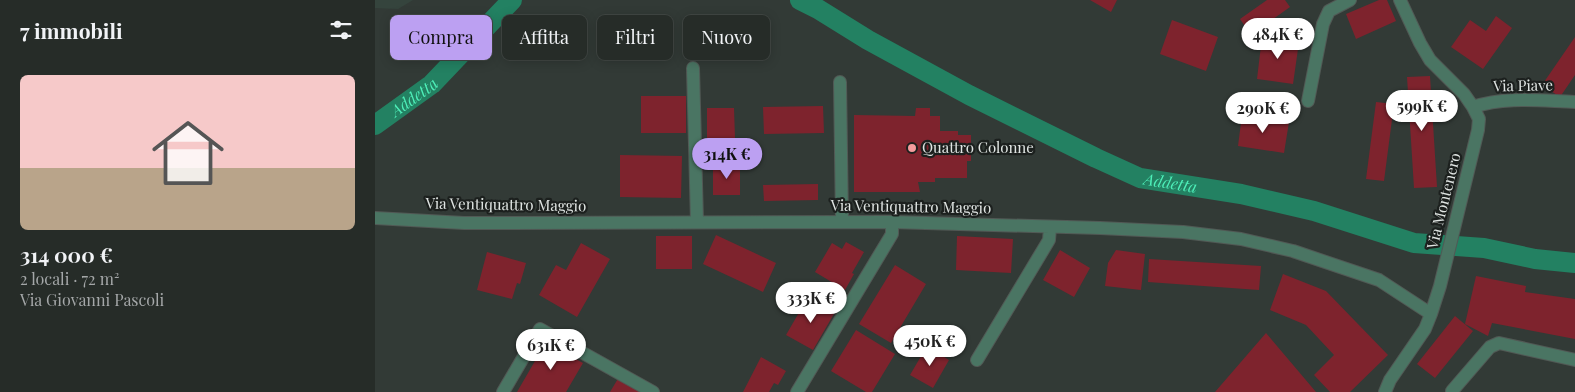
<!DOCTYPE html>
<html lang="it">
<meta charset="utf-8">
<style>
body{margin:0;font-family:"Playfair Display",serif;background:#2e3430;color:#f1f3f6;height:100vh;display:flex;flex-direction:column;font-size:19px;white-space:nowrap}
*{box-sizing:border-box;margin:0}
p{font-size:16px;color:#a4a7a8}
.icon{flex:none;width:28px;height:28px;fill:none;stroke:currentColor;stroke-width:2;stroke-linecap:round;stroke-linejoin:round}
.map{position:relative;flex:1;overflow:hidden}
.drawer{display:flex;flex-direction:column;background:#262c28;width:375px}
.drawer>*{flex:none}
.top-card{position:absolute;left:15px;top:15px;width:475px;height:45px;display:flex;gap:10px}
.price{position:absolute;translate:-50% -42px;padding:0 11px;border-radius:18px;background:#fff;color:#222;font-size:16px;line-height:32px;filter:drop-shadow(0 1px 2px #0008)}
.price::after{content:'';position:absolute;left:50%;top:30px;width:15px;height:11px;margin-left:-8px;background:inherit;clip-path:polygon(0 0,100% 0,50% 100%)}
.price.on{background:#bca0f2;color:#111}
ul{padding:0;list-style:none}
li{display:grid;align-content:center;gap:10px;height:265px;padding:0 20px}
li+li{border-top:1px solid #424845}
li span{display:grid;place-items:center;height:155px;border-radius:8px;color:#555}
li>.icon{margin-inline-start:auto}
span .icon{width:90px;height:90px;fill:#fffc;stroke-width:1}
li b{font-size:21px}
h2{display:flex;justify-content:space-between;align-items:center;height:60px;padding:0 20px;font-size:21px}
.tag{padding:0 18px;border-radius:8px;background:#262c28;box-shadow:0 2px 12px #0003,0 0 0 1px #424845;font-size:18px;line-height:45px}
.tag.on{background:#bca0f2;color:#111}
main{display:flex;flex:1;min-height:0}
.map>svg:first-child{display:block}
.built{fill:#35443d}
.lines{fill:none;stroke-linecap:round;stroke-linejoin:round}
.canal{stroke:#238162;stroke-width:20}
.building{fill:#7e232d}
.minor-casing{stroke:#515955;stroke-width:14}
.minor{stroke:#4a7563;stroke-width:12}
.poi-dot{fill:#f59b9d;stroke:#1c201e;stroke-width:2}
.labels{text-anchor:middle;stroke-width:4.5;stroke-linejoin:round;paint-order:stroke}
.street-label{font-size:15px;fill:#e0e5e3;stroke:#1c201e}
.poi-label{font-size:15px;fill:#e0e5e3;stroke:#1c201e;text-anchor:start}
.water-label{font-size:16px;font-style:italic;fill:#4eefb9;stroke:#1c201e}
</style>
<main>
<section class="drawer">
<h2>7 immobili<svg class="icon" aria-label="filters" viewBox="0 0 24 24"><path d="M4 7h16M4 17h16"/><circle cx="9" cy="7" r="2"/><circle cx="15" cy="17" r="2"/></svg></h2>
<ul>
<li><span style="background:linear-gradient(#f6c9c9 60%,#b9a48a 0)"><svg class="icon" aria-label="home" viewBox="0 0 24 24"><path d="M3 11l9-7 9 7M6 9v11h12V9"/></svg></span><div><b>314 000 €</b><p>2 locali · 72 m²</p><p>Via Giovanni Pascoli</p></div></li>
</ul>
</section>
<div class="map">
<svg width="1200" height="392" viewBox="0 0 1200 392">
<rect width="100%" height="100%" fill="#323a36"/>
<path class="built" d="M0,0H38L23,9L0,8Z"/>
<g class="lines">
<g class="canal">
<path id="s1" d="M425,0L443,9L493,40L594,95L721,158L765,178L866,194L939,211L1039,243L1109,248L1160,259L1200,263"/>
<path id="s2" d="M0,125L57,84L137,0"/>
</g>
</g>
<path class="building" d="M715,0H742L736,12Z
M892,0H910L915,7L876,35L865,19Z
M1004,0H1012L1021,21L981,39L971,14Z
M1121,16L1137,28L1108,69L1076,47L1095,20L1111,31Z
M797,20L843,37L831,71L785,54Z
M887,37L924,42L918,84L882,79Z
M1200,37V75L1185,97L1167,85Z
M1055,76L1062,187L1039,188L1032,77Z
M266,96H311V133H266Z
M1001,102L1019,104L1009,181L991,179Z
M448,106L449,133L389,134L388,107Z
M332,108H359L360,138H332Z
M541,108H555V116H565V131H583V135H596V161H592V178H560V182H543L545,192H479V115L540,116Z
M867,115L914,122L909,153L863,146Z
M245,155L307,156L306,198L245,197Z
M365,164V195H338V165Z
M443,184V200L389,201L388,185Z
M341,235L401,263L388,292L328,264Z
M281,236H317V269H281Z
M582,236L638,239L636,273L581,270Z
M471,242L489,252L477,273L479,274L470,290L440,272L457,243L467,249Z
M206,243L235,259L202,317L164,295L181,265L191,270Z
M685,250L715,268L699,297L668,280Z
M741,250L770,254L766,290L730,286L733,263Z
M112,252L151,263L145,284L142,283L137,299L102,290Z
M774,259L886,266L884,290L773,282Z
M520,265L551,284L516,343L484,324Z
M908,274L951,291L1013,355L975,392H955L939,375L959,355L931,325L895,310Z
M1101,276L1151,286L1150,292L1200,299V339L1117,323L1113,336L1090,324Z
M433,297L460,312L438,350L411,335Z
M1080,316L1098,331L1060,378L1042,364Z
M481,330L520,354L497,392H491L456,371Z
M891,333L941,392H840Z
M171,342L179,347L180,345L198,355L197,357L208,363L191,392H142Z
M552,346L574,360L558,388L535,375Z
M386,357L411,371L403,385L399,383L394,392H368Z
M244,377L270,392H235Z"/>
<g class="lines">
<g class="minor-casing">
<path id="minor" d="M318,68L322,222
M465,82L467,222
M933,101L948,24L954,11L975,0
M1098,107C1131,96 1166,101 1200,102
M0,218L89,223L517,222L725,228L808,232L866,239L918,251L1004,280L1056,314
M602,360L674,240L675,227
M1077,391L1115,347L1124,343L1200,360
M128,392L165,329L278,392
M422,392L517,234V222
M1010,392L1015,380L1050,329L1056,314L1065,286L1103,130L1104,119L1098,107L1089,94L1055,60L1045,43L1025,0"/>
</g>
<use href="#minor" class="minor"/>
</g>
<circle class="poi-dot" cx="537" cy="148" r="5"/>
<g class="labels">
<g class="street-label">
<text transform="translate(1148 86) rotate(-1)" y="5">Via Piave</text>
<text transform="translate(1069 201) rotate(-76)" y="5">Via Montenero</text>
<text transform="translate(131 205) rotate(1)" y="5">Via Ventiquattro Maggio</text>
<text transform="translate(536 207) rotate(1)" y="5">Via Ventiquattro Maggio</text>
</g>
<g class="poi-label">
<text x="547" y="153">Quattro Colonne</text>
</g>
<g class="water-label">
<text dy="6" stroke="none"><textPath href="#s2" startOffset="48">Addetta</textPath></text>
<text dy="6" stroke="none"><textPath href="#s1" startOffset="415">Addetta</textPath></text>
</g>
</g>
</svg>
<b class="price" style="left:903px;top:60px">484K €</b>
<b class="price" style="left:1047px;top:132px">599K €</b>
<b class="price" style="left:888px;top:134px">290K €</b>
<b class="price on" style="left:352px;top:180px">314K €</b>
<b class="price" style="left:436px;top:324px">333K €</b>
<b class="price" style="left:555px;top:367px">450K €</b>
<b class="price" style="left:176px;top:371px">631K €</b>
<div class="top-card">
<a class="tag on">Compra</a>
<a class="tag">Affitta</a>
<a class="tag">Filtri</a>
<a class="tag">Nuovo</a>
</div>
</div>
</main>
